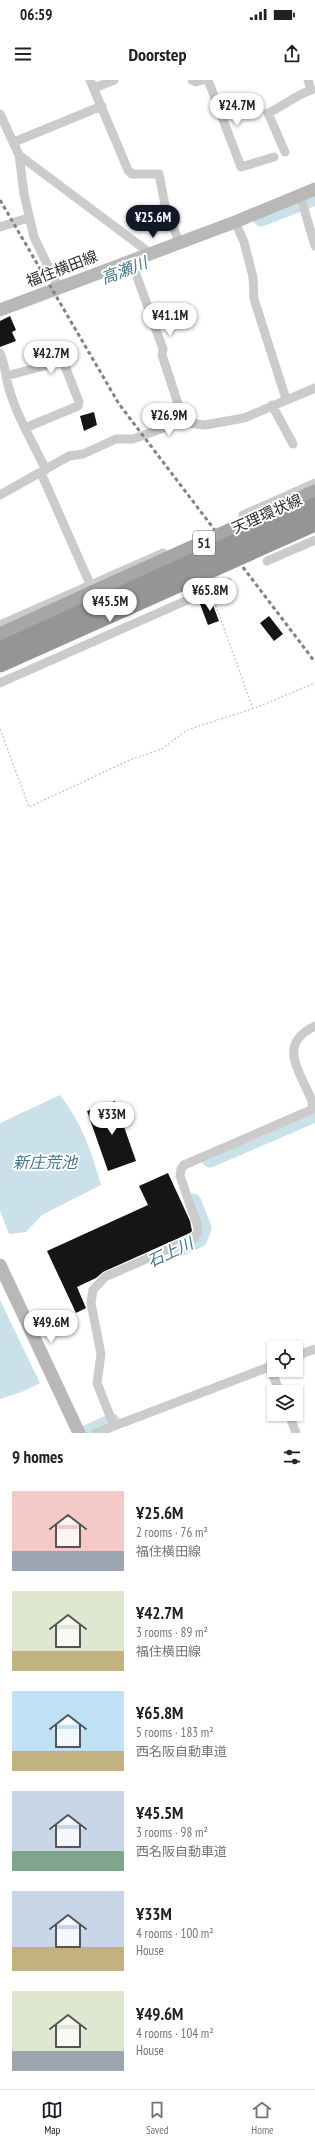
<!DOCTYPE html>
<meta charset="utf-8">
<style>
body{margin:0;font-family:"PT Sans Narrow","Noto Sans JP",sans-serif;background:#f6f6f6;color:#202124;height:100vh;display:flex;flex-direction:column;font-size:15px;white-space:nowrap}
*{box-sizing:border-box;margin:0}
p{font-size:13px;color:#757577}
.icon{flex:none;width:22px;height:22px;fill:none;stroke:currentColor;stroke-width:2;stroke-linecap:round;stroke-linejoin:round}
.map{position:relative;height:1353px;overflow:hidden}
.details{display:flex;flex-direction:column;background:#fff;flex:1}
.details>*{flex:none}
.buttons{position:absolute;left:267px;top:1261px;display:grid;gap:8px}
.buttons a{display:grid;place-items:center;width:36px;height:36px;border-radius:0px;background:#fff;box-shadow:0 1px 3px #0004;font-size:20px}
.price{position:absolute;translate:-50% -34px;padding:0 9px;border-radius:14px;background:#fff;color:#222;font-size:13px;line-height:26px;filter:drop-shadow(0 1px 2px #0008)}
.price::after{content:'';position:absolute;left:50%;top:24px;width:12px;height:9px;margin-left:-6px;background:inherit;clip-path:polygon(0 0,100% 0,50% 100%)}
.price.selected{background:#111827;color:#fff}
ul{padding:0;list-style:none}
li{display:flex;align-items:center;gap:12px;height:100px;padding:0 12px}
li span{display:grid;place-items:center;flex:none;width:112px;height:80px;border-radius:0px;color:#555}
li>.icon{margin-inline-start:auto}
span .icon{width:48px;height:48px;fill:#fffc;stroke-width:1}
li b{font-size:17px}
h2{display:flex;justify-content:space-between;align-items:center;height:48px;padding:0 12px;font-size:17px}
.status{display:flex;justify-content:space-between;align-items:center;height:28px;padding:0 20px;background:#fff;direction:ltr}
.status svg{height:11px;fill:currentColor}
header{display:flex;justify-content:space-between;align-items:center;height:52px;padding:0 12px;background:#fff;font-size:18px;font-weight:600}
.tab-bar{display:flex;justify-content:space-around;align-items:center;height:56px;border-top:1px solid #e0e0e0;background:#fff;font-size:11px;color:#757577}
.tab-bar a{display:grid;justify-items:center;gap:2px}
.tab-bar .selected{color:#111827}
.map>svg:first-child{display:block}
.water{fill:#cae1ea}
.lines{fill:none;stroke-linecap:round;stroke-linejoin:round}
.river{stroke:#cae1ea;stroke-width:17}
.building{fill:#151515}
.path{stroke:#cbcbcb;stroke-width:1.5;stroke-dasharray:2 2;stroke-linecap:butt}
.street{stroke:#cbcbcb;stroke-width:9}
.secondary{stroke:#b8b8b8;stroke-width:13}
.primary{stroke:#a6a6a6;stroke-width:15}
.rail{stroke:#838383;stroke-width:3;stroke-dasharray:4 3;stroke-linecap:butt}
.primary-bridge{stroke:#a6a6a6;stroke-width:15}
.highway-bridge{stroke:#959595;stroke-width:17}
.labels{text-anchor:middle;stroke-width:4;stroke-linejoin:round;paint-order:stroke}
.shield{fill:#fff;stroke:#6d6d6d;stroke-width:1}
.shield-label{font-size:14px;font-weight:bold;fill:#2e2e2e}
.street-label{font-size:15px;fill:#2e2e2e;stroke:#fff}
.water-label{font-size:16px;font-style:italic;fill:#40778c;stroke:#fff}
</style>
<div class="status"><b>06:59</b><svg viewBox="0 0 49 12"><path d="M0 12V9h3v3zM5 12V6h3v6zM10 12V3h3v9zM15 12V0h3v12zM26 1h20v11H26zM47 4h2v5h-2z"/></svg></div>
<header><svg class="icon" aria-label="menu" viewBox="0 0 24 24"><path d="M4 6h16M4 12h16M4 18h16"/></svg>Doorstep<svg class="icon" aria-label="share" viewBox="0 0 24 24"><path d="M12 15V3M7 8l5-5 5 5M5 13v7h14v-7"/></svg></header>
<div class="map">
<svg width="315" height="1353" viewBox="0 0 315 1353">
<rect width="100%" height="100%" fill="#fff"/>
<path class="water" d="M60,1015C81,1041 92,1073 101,1105L42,1135L26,1152L9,1154L0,1131V1043Z
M0,1220L40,1303L24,1311L0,1319Z"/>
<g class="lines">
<path class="river" d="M261,138L315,117
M210,1079L310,1036L315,1032
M177,1169L199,1159L203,1148L193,1122
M88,1353L112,1342"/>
</g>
<path class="building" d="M10,236L16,250L12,252L16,261L0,267V241Z
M94,332L97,345L84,351L80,336Z
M211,520L219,541L208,545L200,524Z
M269,536L283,554L274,561L260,543Z
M115,1021L136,1081L108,1091L87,1031Z
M168,1093L190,1141L192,1151L190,1153L103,1192L96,1198L77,1207L86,1228L76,1233L47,1171L148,1125L139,1106Z"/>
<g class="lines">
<path class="path" d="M213,518L253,629
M0,649L29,727L132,679L162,669L187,650L255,628L315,603"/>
<path class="street" d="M90,0L128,90L132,94H159L165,125L179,162
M192,0L196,2L202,0
M208,0L241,87L274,77
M94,8L114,0
M0,34L19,75L24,114L34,157L58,207
M14,62L102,26
M285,72L268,33C284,26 294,16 311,10L308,0
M19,75L150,173
M300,115L315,166
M235,142L244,162L253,197L254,219L286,319
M0,147L28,138
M131,180L163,269L162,275L184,342
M0,273C5,284 5,294 8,305C16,335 33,363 46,390
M6,296L63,281L58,272
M272,325L293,364
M25,348L78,326L79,322L63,281
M41,393L90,504
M0,415L69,376L83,374L116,359H133L180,342L205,345L244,338L315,308
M243,435L315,403
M267,481L315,460
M0,545L163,473
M0,603L228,502
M296,1276L315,1269
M269,1286L280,1312
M289,1334L296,1353
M114,1346L97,1303L101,1274L91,1223L93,1210L105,1197L194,1158L198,1152L197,1144L180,1096L181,1089L184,1085L311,1030C314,1024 311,1018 308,1012C296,985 280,963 315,946
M96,1353L274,1285"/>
<path class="secondary" d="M0,230L235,142L315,109
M0,1185L79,1353"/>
<path class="primary" d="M0,555L92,513"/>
<path class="rail" d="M0,120L119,324L315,582"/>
<path class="primary-bridge" d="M92,513L315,412"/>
<path class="highway-bridge" d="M0,570L315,426
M0,584L315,443"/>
</g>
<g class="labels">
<rect class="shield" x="193" y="451" width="22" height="24" rx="3"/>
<g class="shield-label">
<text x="204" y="468">51</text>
</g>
<g class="street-label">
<text transform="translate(62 189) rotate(-21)" y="5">福住横田線</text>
<text transform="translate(267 434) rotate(-24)" y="5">天理環状線</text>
</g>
<g class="water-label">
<text transform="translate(124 190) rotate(-21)" y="6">高瀬川</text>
<text x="45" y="1088">新庄荒池</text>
<text transform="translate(170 1172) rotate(-25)" y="6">石上川</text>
</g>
</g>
</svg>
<div class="buttons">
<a><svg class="icon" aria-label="locate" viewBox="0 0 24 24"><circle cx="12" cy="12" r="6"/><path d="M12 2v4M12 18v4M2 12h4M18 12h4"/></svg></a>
<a><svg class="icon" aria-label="layers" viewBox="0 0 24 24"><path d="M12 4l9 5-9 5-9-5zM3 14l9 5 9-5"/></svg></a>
</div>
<b class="price" style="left:237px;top:47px">¥24.7M</b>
<b class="price selected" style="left:153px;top:159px">¥25.6M</b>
<b class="price" style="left:170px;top:257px">¥41.1M</b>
<b class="price" style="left:51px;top:295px">¥42.7M</b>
<b class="price" style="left:169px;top:357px">¥26.9M</b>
<b class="price" style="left:210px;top:532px">¥65.8M</b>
<b class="price" style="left:110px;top:543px">¥45.5M</b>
<b class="price" style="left:112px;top:1056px">¥33M</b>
<b class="price" style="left:51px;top:1264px">¥49.6M</b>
</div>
<section class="details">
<h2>9 homes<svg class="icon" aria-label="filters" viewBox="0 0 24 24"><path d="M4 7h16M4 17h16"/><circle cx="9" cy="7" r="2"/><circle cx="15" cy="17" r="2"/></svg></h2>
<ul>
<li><span style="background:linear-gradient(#f6c9c9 75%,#9aa5b1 0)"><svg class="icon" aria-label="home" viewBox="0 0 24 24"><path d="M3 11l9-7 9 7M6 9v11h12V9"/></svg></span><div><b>¥25.6M</b><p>2 rooms · 76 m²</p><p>福住横田線</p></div></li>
<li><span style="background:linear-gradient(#dfe7d0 75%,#c2b280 0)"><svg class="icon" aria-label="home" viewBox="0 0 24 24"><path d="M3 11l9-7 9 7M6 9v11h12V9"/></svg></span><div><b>¥42.7M</b><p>3 rooms · 89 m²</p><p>福住横田線</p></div></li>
<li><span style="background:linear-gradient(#bfe0f5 75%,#c2b280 0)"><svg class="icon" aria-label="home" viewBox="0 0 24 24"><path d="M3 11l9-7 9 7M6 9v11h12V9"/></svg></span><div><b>¥65.8M</b><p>5 rooms · 183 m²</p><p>西名阪自動車道</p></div></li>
<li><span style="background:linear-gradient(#c9d6e8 75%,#7fa58c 0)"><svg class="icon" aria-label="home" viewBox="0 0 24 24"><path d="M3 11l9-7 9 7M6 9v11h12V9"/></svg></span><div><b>¥45.5M</b><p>3 rooms · 98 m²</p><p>西名阪自動車道</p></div></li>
<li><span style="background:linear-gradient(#c9d6e8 70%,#c2b280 0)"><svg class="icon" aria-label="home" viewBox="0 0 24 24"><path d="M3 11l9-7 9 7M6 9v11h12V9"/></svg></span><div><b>¥33M</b><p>4 rooms · 100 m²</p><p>House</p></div></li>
<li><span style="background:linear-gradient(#dfe7d0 75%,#9aa5b1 0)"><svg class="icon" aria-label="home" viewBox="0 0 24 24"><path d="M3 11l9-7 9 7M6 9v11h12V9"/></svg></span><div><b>¥49.6M</b><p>4 rooms · 104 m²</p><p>House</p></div></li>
</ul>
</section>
<nav class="tab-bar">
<a class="selected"><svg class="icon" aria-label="map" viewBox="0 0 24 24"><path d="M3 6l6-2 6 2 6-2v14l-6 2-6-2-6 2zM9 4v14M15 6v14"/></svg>Map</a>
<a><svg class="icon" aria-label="saved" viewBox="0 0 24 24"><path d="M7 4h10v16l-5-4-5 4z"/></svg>Saved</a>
<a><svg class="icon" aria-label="home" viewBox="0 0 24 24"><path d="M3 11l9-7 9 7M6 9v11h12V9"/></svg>Home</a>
</nav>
